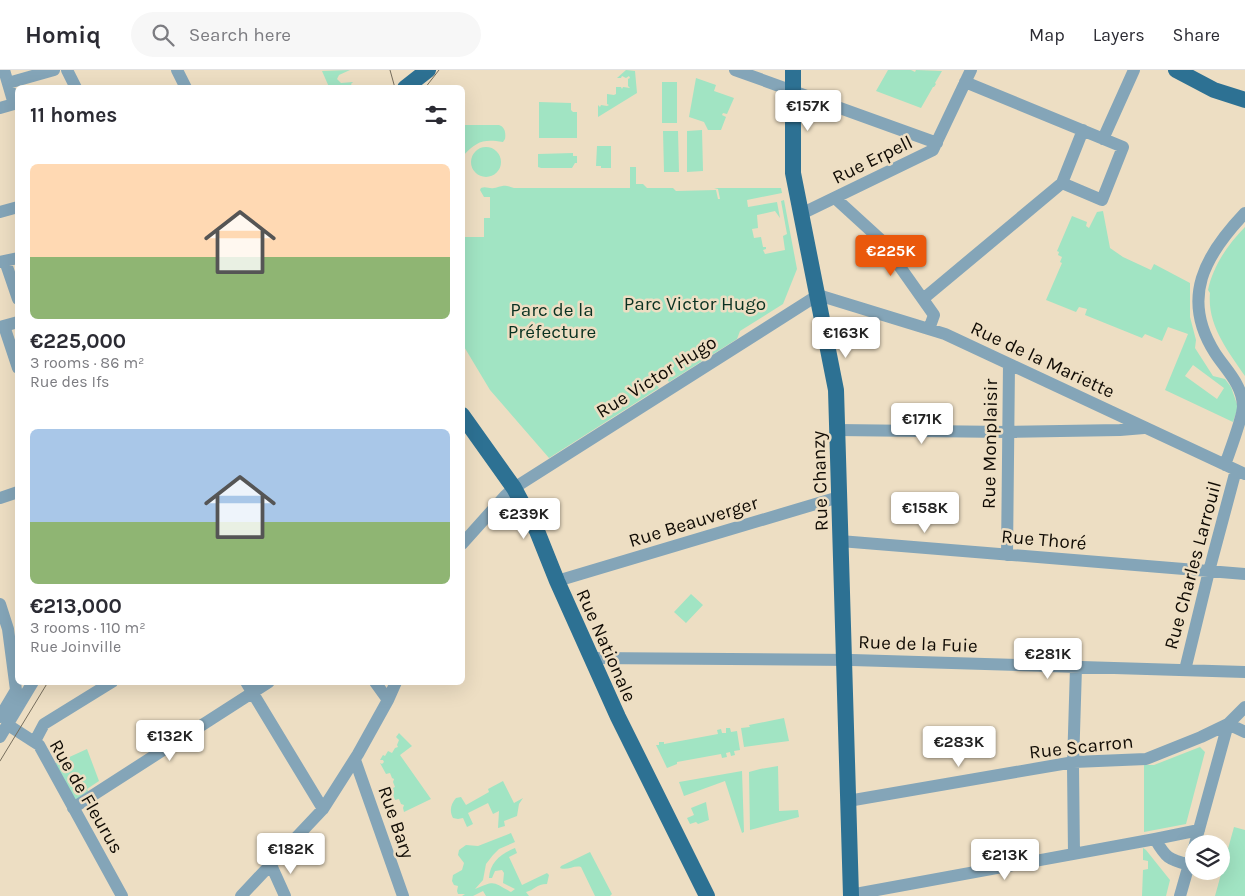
<!DOCTYPE html>
<meta charset="utf-8">
<style>
body{margin:0;font-family:Karla,sans-serif;background:#f7f7f7;color:#2b2b33;height:100vh;display:flex;flex-direction:column;font-size:19px;white-space:nowrap}
*{box-sizing:border-box;margin:0}
p{font-size:16px;color:#7c7c81}
.icon{flex:none;width:28px;height:28px;fill:none;stroke:currentColor;stroke-width:2;stroke-linecap:round;stroke-linejoin:round}
.map{position:relative;flex:1;overflow:hidden}
.sheet{position:absolute;left:15px;top:15px;width:450px;height:600px;display:flex;flex-direction:column;background:#fff;border-radius:8px;box-shadow:0 5px 20px #0002}
.sheet>*{flex:none}
.buttons{position:absolute;left:1185px;top:765px;display:grid;gap:10px}
.buttons a{display:grid;place-items:center;width:45px;height:45px;border-radius:50%;background:#fff;box-shadow:0 5px 20px #0002;font-size:25px}
.price{position:absolute;translate:-50% -42px;padding:0 11px;border-radius:5px;background:#fff;color:#222;font-size:16px;line-height:32px;filter:drop-shadow(0 1px 2px #0008)}
.price::after{content:'';position:absolute;left:50%;top:30px;width:15px;height:11px;margin-left:-8px;background:inherit;clip-path:polygon(0 0,100% 0,50% 100%)}
.price.selected{background:#ea580c;color:#fff}
ul{padding:0;list-style:none}
li{display:grid;align-content:center;gap:10px;height:265px;padding:0 15px}
li span{display:grid;place-items:center;height:155px;border-radius:8px;color:#555}
li>.icon{margin-inline-start:auto}
span .icon{width:90px;height:90px;fill:#fffc;stroke-width:1}
li b{font-size:21px}
h2{display:flex;justify-content:space-between;align-items:center;height:60px;padding:0 15px;font-size:21px}
header{display:flex;align-items:center;gap:30px;box-sizing:border-box;height:70px;padding:0 25px;background:#fff;border-bottom:1px solid #e1e1e2}
header strong{font-size:24px}
nav{display:flex;gap:28px;margin-inline-start:auto;font-size:18px}
.search{width:350px;height:45px;background:#f7f7f7;display:flex;align-items:center;gap:12px;box-sizing:border-box;padding:0 18px;border-radius:28px;color:#7c7c81;font-size:19px}
.map>svg:first-child{display:block}
.green{fill:#a1e4c3;fill-rule:evenodd}
.lines{fill:none;stroke-linecap:round;stroke-linejoin:round}
.minor{stroke:#84a5b8;stroke-width:12}
.major{stroke:#2d7193;stroke-width:16}
.tram{stroke:#776e5d;stroke-width:1}
.labels{text-anchor:middle;stroke-width:5;stroke-linejoin:round;paint-order:stroke}
.street-label{font-size:19px;fill:#100b04;stroke:#eddec3}
.park-label{font-size:19px;fill:#093121;stroke:#eddec3}
</style>
<header>
<strong>Homiq</strong>
<div class="search"><svg class="icon" aria-label="search" viewBox="0 0 24 24"><circle cx="10" cy="10" r="6"/><path d="M15 15l6 6"/></svg>Search here</div>
<nav><a>Map</a><a>Layers</a><a>Share</a></nav>
</header>
<div class="map">
<svg width="1245" height="826" viewBox="0 0 1245 826">
<rect width="100%" height="100%" fill="#eddec3"/>
<path class="green" d="M350,0L339,5L337,9L341,13L353,12L351,14L352,16L349,17H329L322,1Z
M626,0L635,1L637,23L598,47V35L600,37L601,35L607,36L609,35L607,34V24L614,25L616,24V17H621L622,19L623,17L630,18L628,16V9L630,8L629,6L626,8L622,6L621,8H617Z
M888,0H911L915,2L916,0L942,1L935,13L936,14L934,17H933L921,38L876,21Z
M696,8L716,15L714,21L734,28L727,44L723,43L722,45L726,47L721,60H708L704,52L689,47Z
M662,12H677V53H662Z
M539,32L571,33V40L573,42H577V68H539Z
M463,55H499C505,57 506,63 505,69L503,72C483,69 477,71 463,86Z
M702,60L703,101L687,102V61Z
M663,61H678L679,102H664Z
M597,76H611V98H601V96H596Z
M471 92a15 15 0 1 1 30 0a15 15 0 1 1-30 0Z
M573,83V86H577V93H575L572,98H541L538,97V84Z
M630,97H636V114H643L647,118H673L676,121L716,120L718,129H720L718,119L714,118H781L782,123L747,130L748,137L777,132L780,148L775,141L757,145L758,158L752,159L754,168L761,167L763,177H766V179L763,180L765,184L785,180L783,166L787,164L781,131L784,130L797,199L783,234L740,261L737,269L669,312L665,306L655,312L659,318L549,388L490,320L463,275L462,170L464,167H484V148H490V127H484L480,120L481,118C486,116 489,119 494,118C503,116 503,114 514,118H630Z
M1103,141L1110,178L1123,187L1151,200L1154,194L1190,213V247L1196,270L1195,278L1213,306L1225,309L1231,317L1238,337L1233,352L1165,320L1188,264L1168,257L1162,271L1145,264L1142,268L1085,245L1087,239L1079,237L1076,242L1046,230L1062,193L1060,192L1062,187L1058,185L1059,182L1057,181L1072,146L1087,152L1086,156L1089,158L1097,142ZM1193,295L1224,318L1217,329L1185,306Z
M1245,157V306C1228,281 1207,255 1210,223L1208,220C1213,196 1228,174 1245,157Z
M691,524L703,535L686,553L674,542Z
M784,648L789,671L744,677L741,658L750,657L749,655Z
M726,658H730L731,662L737,661L740,680L734,681L735,685L731,686L730,682L726,683L727,687L722,688L721,684L677,692V694L667,698L656,675H659V672H664V674L718,664L717,660L721,659L722,663H726Z
M399,663L412,676L400,685L431,729L404,742L403,738L404,735L401,734L399,729L395,730L391,719L395,717L393,712L394,709L392,708L390,703L386,704L380,693L382,694L384,692L383,690H380L383,685L385,686L388,681L392,683L395,678L398,677L397,675L399,670L396,667Z
M1200,677L1205,682L1186,754L1144,762V695H1154Z
M87,679L99,711L87,719L89,723L75,731L54,694Z
M778,696L779,741L798,740L799,747L750,760L749,702L760,699Z
M742,701L744,762L742,763L725,711L684,726L679,712Z
M503,711L514,733L523,728L519,734L517,746L504,751L505,756L498,758L499,741L493,744L488,733L468,743L473,754L467,757L463,748L458,749L453,748C449,740 451,734 456,728L461,727L466,735L489,722L488,719Z
M706,732L709,750L698,754L696,752L690,754L687,748L694,745L691,738Z
M1234,757L1245,760V826H1215Z
M511,763L515,772L499,779L493,785L486,794L483,810L475,819C496,810 492,812 511,822L515,819L503,813L504,803L502,800L495,801L492,808H489C490,792 501,784 515,778L517,783L509,787L522,815L547,803L549,805L547,814C536,814 535,820 526,822L529,826H486L483,821L473,826H462L465,824H458L457,821L458,816L454,815L452,811L453,805L462,800L464,793L458,785L459,780L466,775L478,776Z
M1143,778L1146,780L1170,810L1166,826H1142L1143,800L1148,799V791L1143,790Z
M590,782L612,824L610,826H595L581,797C574,795 567,801 560,798L561,796Z"/>
<g class="lines">
<path class="minor" d="M67,0L76,18
M177,0L186,18
M735,0L937,73
M965,12L1123,77L1102,130L1062,113
M8,13L54,0
M0,38L14,34L4,0
M1103,69L1134,0
M1062,113L1083,60
M835,128L881,170L934,245L929,259
M0,142L18,137
M801,144L933,80L971,0
M5,191L18,229
M0,192L18,188
M923,229L1062,113
M4,256L18,298
M0,257L18,252
M837,360L1007,362L1120,360L1144,358
M1225,395C1229,383 1243,347 1243,336C1242,314 1226,300 1215,283C1180,228 1205,185 1245,143
M0,428L18,422
M840,471L1245,504
M462,474L505,426L514,418L818,225L945,264L1245,404
M1007,485L1009,294
M557,511L839,427
M0,534L8,559L16,620L0,647
M591,588L852,590L1245,602
M1185,600L1209,501L1236,400
M246,612L323,739
M375,612L388,630
M1228,654L1245,662
M8,655L39,675L122,826
M0,667L33,612
M35,671L44,654L112,612
M355,690L403,826
M848,731L1074,692L1146,689L1201,667L1228,654L1245,637
M73,738L269,612
M1155,769C1166,788 1168,789 1189,795
M1195,774L1228,654
M1074,784L1073,696L1076,597
M271,795L285,826
M850,825L1155,769L1199,760
M241,826L323,739L358,684L388,630L396,612
M1180,826L1194,777"/>
<path class="major" d="M793,0V103L836,320L851,826
M1176,0L1214,20L1245,30
M405,18L428,0
M462,345L514,418L537,461L557,511L618,647L707,826"/>
<path class="tram" d="M390,0L395,18
M425,18L439,0
M0,691L48,612"/>
</g>
<g class="labels">
<g class="street-label">
<text transform="translate(872 89) rotate(-26)" y="7">Rue Erpell</text>
<text transform="translate(1043 289) rotate(25)" y="7">Rue de la Mariette</text>
<text transform="translate(656 306) rotate(-32)" y="7">Rue Victor Hugo</text>
<text transform="translate(989 374) rotate(-89)" y="7">Rue Monplaisir</text>
<text transform="translate(819 411) rotate(-92)" y="7">Rue Chanzy</text>
<text transform="translate(693 451) rotate(-17)" y="7">Rue Beauverger</text>
<text transform="translate(1044 469) rotate(5)" y="7">Rue Thoré</text>
<text transform="translate(1192 495) rotate(-75)" y="7">Rue Charles Larrouil</text>
<text transform="translate(918 573) rotate(2)" y="7">Rue de la Fuie</text>
<text transform="translate(607 575) rotate(66)" y="7">Rue Nationale</text>
<text transform="translate(1081 676) rotate(-6)" y="7">Rue Scarron</text>
<text transform="translate(87 726) rotate(60)" y="7">Rue de Fleurus</text>
<text transform="translate(397 752) rotate(71)" y="7">Rue Bary</text>
</g>
<g class="park-label">
<text x="695" y="240">Parc Victor Hugo</text>
<text x="552" y="246">Parc de la<tspan x="552" dy="22">Préfecture</tspan></text>
</g>
</g>
</svg>
<div class="buttons">
<a><svg class="icon" aria-label="layers" viewBox="0 0 24 24"><path d="M12 4l9 5-9 5-9-5zM3 14l9 5 9-5"/></svg></a>
</div>
<b class="price" style="left:808px;top:62px">€157K</b>
<b class="price selected" style="left:891px;top:207px">€225K</b>
<b class="price" style="left:846px;top:289px">€163K</b>
<b class="price" style="left:922px;top:375px">€171K</b>
<b class="price" style="left:925px;top:464px">€158K</b>
<b class="price" style="left:524px;top:470px">€239K</b>
<b class="price" style="left:1048px;top:610px">€281K</b>
<b class="price" style="left:170px;top:692px">€132K</b>
<b class="price" style="left:959px;top:698px">€283K</b>
<b class="price" style="left:291px;top:805px">€182K</b>
<b class="price" style="left:1005px;top:811px">€213K</b>
<section class="sheet">
<h2>11 homes<svg class="icon" aria-label="filters" viewBox="0 0 24 24"><path d="M4 7h16M4 17h16"/><circle cx="9" cy="7" r="2"/><circle cx="15" cy="17" r="2"/></svg></h2>
<ul>
<li><span style="background:linear-gradient(#ffd9b3 60%,#8fb573 0)"><svg class="icon" aria-label="home" viewBox="0 0 24 24"><path d="M3 11l9-7 9 7M6 9v11h12V9"/></svg></span><div><b>€225,000</b><p>3 rooms · 86 m²</p><p>Rue des Ifs</p></div></li>
<li><span style="background:linear-gradient(#a9c7e8 60%,#8fb573 0)"><svg class="icon" aria-label="home" viewBox="0 0 24 24"><path d="M3 11l9-7 9 7M6 9v11h12V9"/></svg></span><div><b>€213,000</b><p>3 rooms · 110 m²</p><p>Rue Joinville</p></div></li>
</ul>
</section>
</div>
